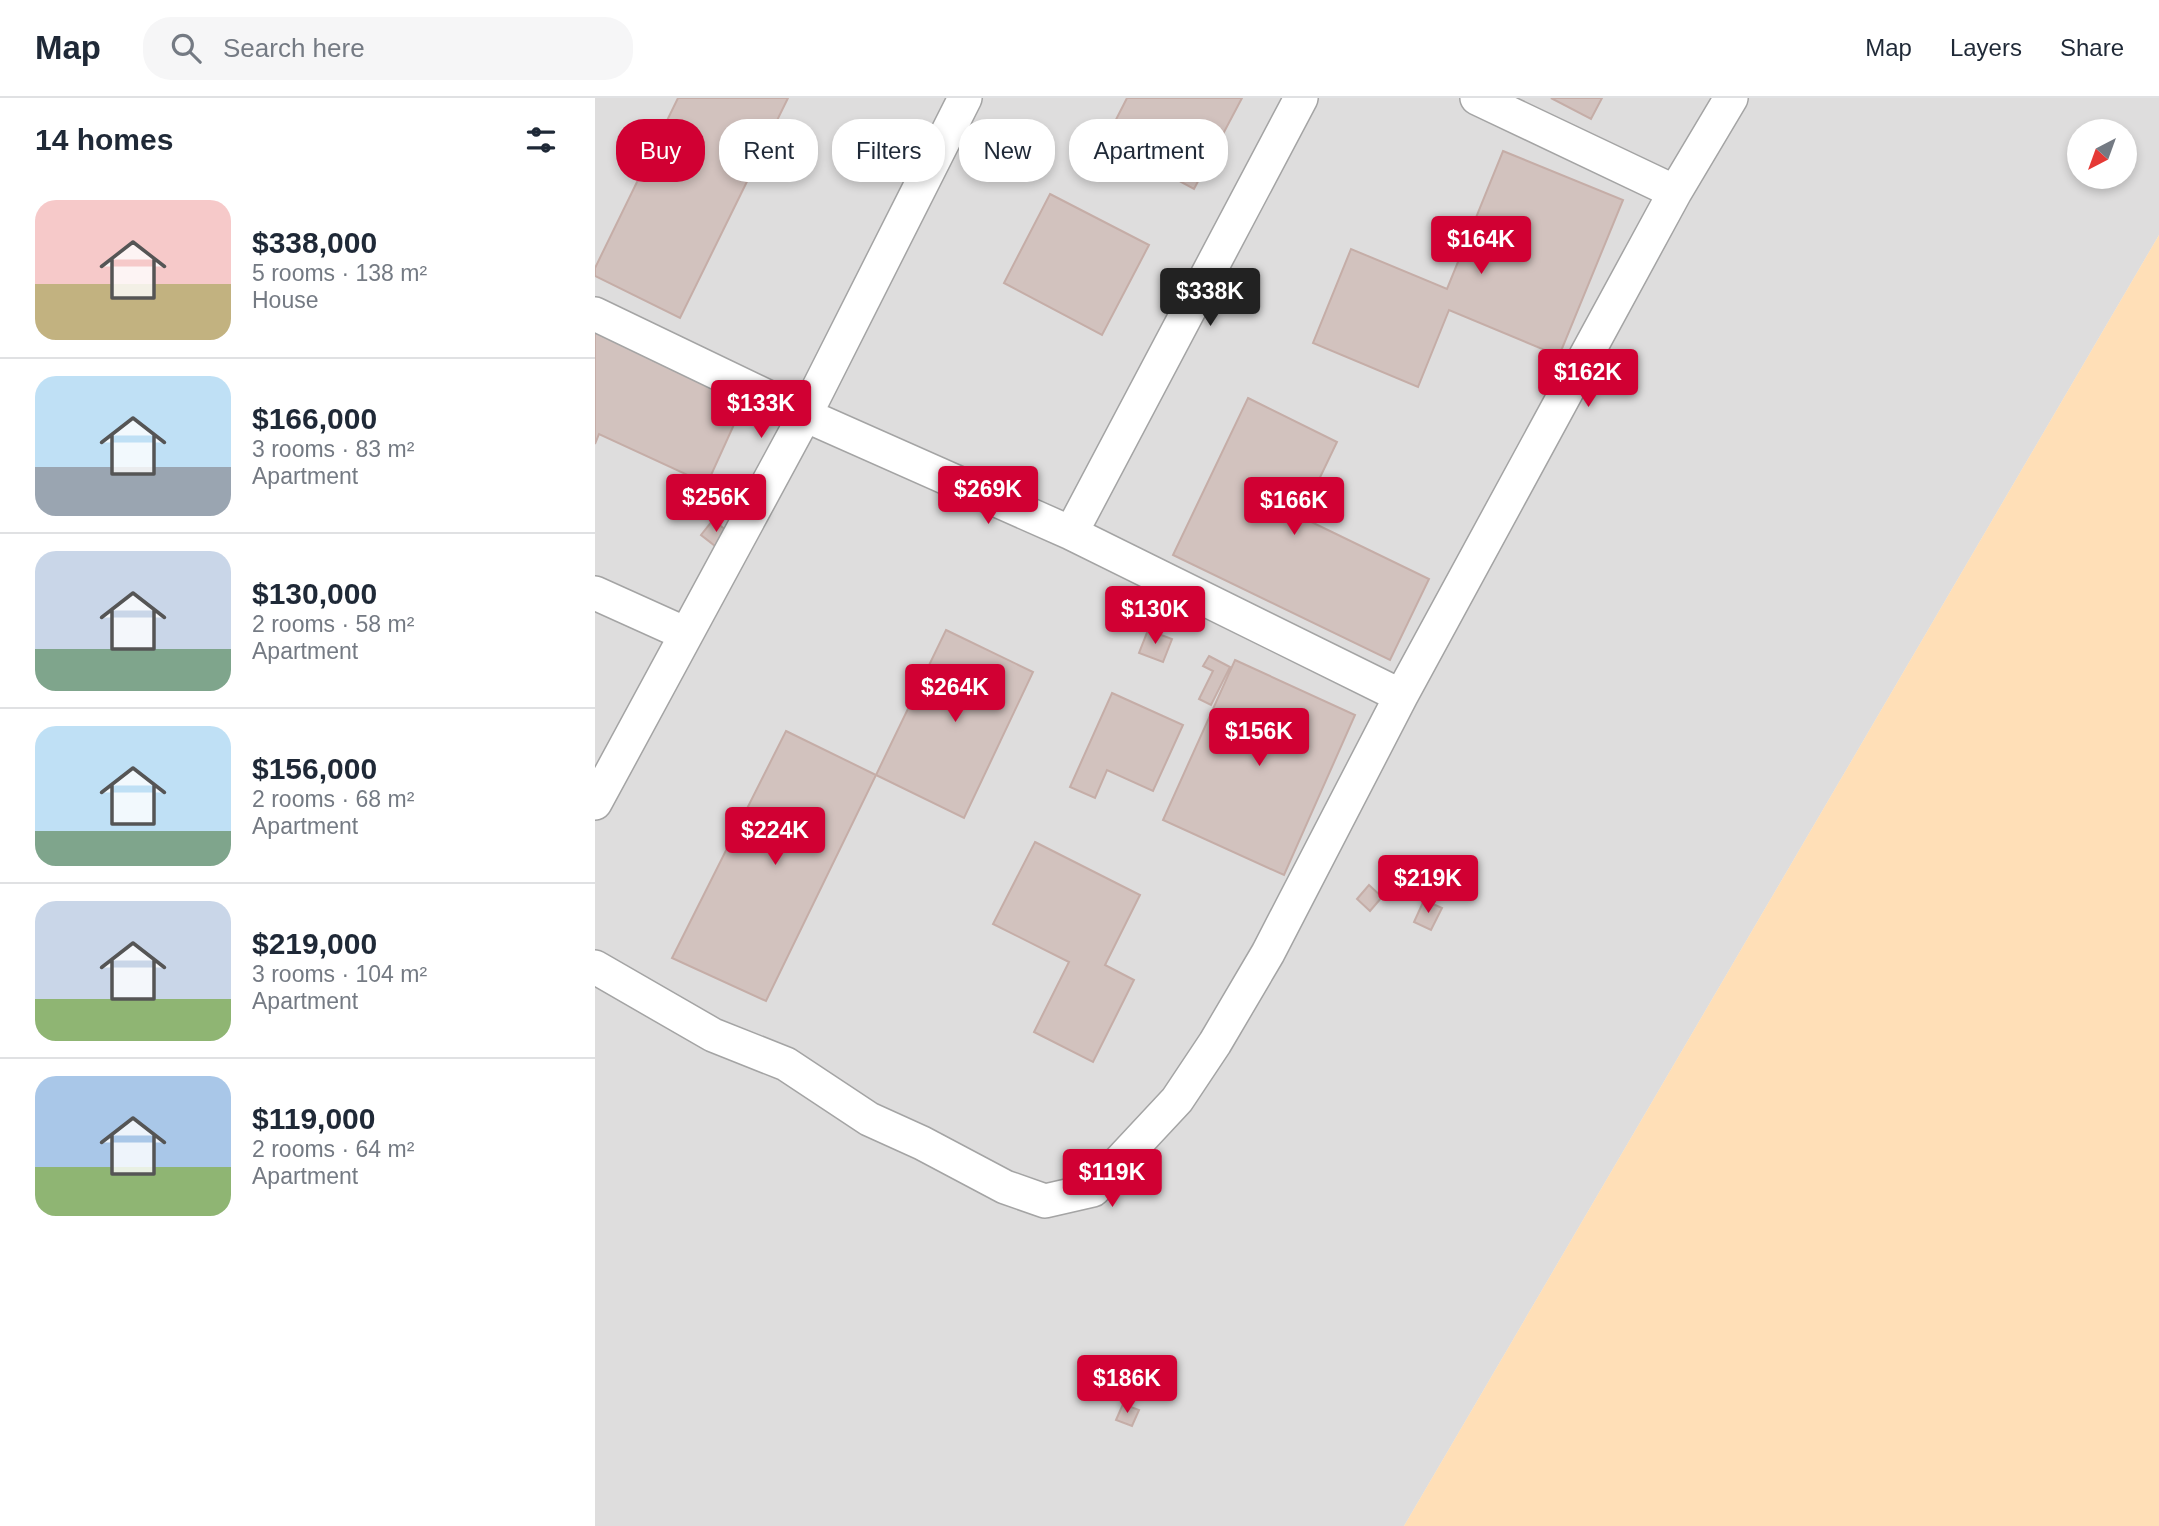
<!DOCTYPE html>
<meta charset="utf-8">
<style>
body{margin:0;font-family:Helvetica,sans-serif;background:#f6f6f7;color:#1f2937;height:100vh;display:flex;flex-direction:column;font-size:26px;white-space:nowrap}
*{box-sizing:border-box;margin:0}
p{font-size:23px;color:#747a83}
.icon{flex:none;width:38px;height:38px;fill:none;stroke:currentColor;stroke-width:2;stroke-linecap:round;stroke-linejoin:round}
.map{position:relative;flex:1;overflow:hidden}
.drawer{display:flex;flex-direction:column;background:#fff;width:595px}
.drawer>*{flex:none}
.guide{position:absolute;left:21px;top:21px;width:665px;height:63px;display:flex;gap:14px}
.needle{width:46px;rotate:221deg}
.tools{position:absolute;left:1472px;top:21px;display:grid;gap:14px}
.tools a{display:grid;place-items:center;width:70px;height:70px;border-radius:50%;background:#fff;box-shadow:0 4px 10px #0003;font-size:35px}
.price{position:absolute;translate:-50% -60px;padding:0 16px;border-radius:7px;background:#d10033;color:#fff;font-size:23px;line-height:46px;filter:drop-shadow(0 2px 4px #0008)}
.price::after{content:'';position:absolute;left:50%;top:42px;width:21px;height:16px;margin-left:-10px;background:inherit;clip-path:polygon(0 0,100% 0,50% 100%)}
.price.active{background:#222;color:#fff}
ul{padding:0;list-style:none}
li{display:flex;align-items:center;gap:21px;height:175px;padding:0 35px}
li+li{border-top:2px solid #e0e1e3}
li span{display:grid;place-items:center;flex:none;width:196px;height:140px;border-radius:21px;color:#555}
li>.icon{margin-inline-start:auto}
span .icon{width:84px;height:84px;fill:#fffc;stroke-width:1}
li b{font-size:30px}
h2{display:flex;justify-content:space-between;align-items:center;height:84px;padding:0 35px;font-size:30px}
.tag{padding:0 24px;border-radius:28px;background:#fff;box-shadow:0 4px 10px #0003;font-size:24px;line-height:63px}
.tag.active{background:#d10033;color:#fff}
header{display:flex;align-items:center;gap:42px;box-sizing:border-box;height:98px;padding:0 35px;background:#fff;border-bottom:2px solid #e0e1e3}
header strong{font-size:33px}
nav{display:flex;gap:38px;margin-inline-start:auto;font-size:24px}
.search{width:490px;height:63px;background:#f6f6f7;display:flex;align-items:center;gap:18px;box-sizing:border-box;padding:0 24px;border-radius:28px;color:#747a83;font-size:26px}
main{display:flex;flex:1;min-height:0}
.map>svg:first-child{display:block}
.residential{fill:#dedddd;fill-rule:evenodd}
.sand{fill:#ffdfb7}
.building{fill:#d2c2be;stroke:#c5ada7;stroke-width:2}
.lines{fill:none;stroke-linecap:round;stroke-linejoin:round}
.minor-casing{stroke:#a4a4a4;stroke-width:36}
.minor{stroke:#fff;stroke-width:33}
</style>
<header>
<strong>Map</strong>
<div class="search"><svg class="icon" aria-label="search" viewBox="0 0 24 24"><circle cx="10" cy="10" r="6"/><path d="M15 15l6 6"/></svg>Search here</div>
<nav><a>Map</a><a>Layers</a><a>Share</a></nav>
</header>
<main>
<section class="drawer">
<h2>14 homes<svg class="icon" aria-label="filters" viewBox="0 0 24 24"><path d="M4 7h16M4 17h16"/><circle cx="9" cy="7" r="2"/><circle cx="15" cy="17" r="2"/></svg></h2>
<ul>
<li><span style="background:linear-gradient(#f6c9c9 60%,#c2b280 0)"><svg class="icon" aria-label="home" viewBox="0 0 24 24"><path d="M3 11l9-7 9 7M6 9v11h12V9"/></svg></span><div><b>$338,000</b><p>5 rooms · 138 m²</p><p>House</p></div></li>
<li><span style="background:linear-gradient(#bfe0f5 65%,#9aa5b1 0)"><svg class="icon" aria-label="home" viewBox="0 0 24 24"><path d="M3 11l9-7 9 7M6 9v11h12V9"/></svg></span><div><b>$166,000</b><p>3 rooms · 83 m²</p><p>Apartment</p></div></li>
<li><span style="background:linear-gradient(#c9d6e8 70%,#7fa58c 0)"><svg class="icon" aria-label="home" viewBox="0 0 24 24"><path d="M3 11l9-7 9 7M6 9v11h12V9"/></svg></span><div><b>$130,000</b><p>2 rooms · 58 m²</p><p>Apartment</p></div></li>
<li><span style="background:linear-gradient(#bfe0f5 75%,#7fa58c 0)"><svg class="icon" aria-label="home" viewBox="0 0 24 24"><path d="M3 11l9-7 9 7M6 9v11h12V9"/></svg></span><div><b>$156,000</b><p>2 rooms · 68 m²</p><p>Apartment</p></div></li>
<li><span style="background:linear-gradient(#c9d6e8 70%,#8fb573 0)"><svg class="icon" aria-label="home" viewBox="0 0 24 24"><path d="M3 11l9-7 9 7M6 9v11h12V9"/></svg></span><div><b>$219,000</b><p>3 rooms · 104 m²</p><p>Apartment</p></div></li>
<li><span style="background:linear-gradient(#a9c7e8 65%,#8fb573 0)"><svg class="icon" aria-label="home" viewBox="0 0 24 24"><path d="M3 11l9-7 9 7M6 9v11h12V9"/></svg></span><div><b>$119,000</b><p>2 rooms · 64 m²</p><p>Apartment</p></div></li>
</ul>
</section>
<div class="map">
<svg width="1564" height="1428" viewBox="0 0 1564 1428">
<rect width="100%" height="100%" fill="#f2ebe6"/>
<path class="residential" d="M0,0H1564V137L809,1428H0ZM1484,33H1530V79H1484Z"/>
<path class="sand" d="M1564,137V1428H809Z"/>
<path class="building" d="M83,0H193L85,220L0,178V170Z
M532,0H647L599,91L510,43Z
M956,0H1007L996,21Z
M908,53L1028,102L964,258L854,212L823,289L718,245L756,151L852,191Z
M455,96L554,147L507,237L409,185Z
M0,227L152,298L112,386L4,336L0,346Z
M653,300L742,344L706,419L834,481L795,562L578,457Z
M118,422L136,436L124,451L106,437Z
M351,532L438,574L369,720L281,677Z
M553,532L577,541L568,564L544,555Z
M614,558L635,569L616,607L604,601L618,573L608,568Z
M640,562L760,617L689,777L568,722Z
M517,595L588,627L558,693L512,672L500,700L475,689Z
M191,633L281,677L171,903L77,860Z
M440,744L545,797L510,867L539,882L498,964L439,934L474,864L398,826Z
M774,787L787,799L775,813L762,801Z
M829,802L847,810L836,832L819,824Z
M508,1277L523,1289L515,1300L499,1287Z
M528,1306L544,1312L537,1328L521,1322Z"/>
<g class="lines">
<g class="minor-casing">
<path id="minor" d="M882,0L1080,94
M0,216L210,317L476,435L806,598
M476,435L706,0
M0,495L91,536
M0,705L210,317L370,0
M0,869L118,937L191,966L274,1021L327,1045L410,1089L450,1103L498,1092L582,1002L620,945L673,855L806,598L1080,94L1136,0"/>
</g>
<use href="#minor" class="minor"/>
</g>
</svg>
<div class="tools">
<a><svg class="needle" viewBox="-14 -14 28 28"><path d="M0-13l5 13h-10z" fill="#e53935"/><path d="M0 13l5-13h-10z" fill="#747a83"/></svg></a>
</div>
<b class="price" style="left:886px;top:178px">$164K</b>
<b class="price active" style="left:615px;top:230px">$338K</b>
<b class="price" style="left:993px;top:311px">$162K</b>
<b class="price" style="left:166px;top:342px">$133K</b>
<b class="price" style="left:393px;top:428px">$269K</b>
<b class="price" style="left:121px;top:436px">$256K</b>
<b class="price" style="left:699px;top:439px">$166K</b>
<b class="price" style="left:560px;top:548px">$130K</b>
<b class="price" style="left:360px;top:626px">$264K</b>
<b class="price" style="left:664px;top:670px">$156K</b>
<b class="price" style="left:180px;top:769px">$224K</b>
<b class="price" style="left:833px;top:817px">$219K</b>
<b class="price" style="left:517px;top:1111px">$119K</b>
<b class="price" style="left:532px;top:1317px">$186K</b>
<div class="guide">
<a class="tag active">Buy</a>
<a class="tag">Rent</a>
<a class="tag">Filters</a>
<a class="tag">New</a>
<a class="tag">Apartment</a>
</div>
</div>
</main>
